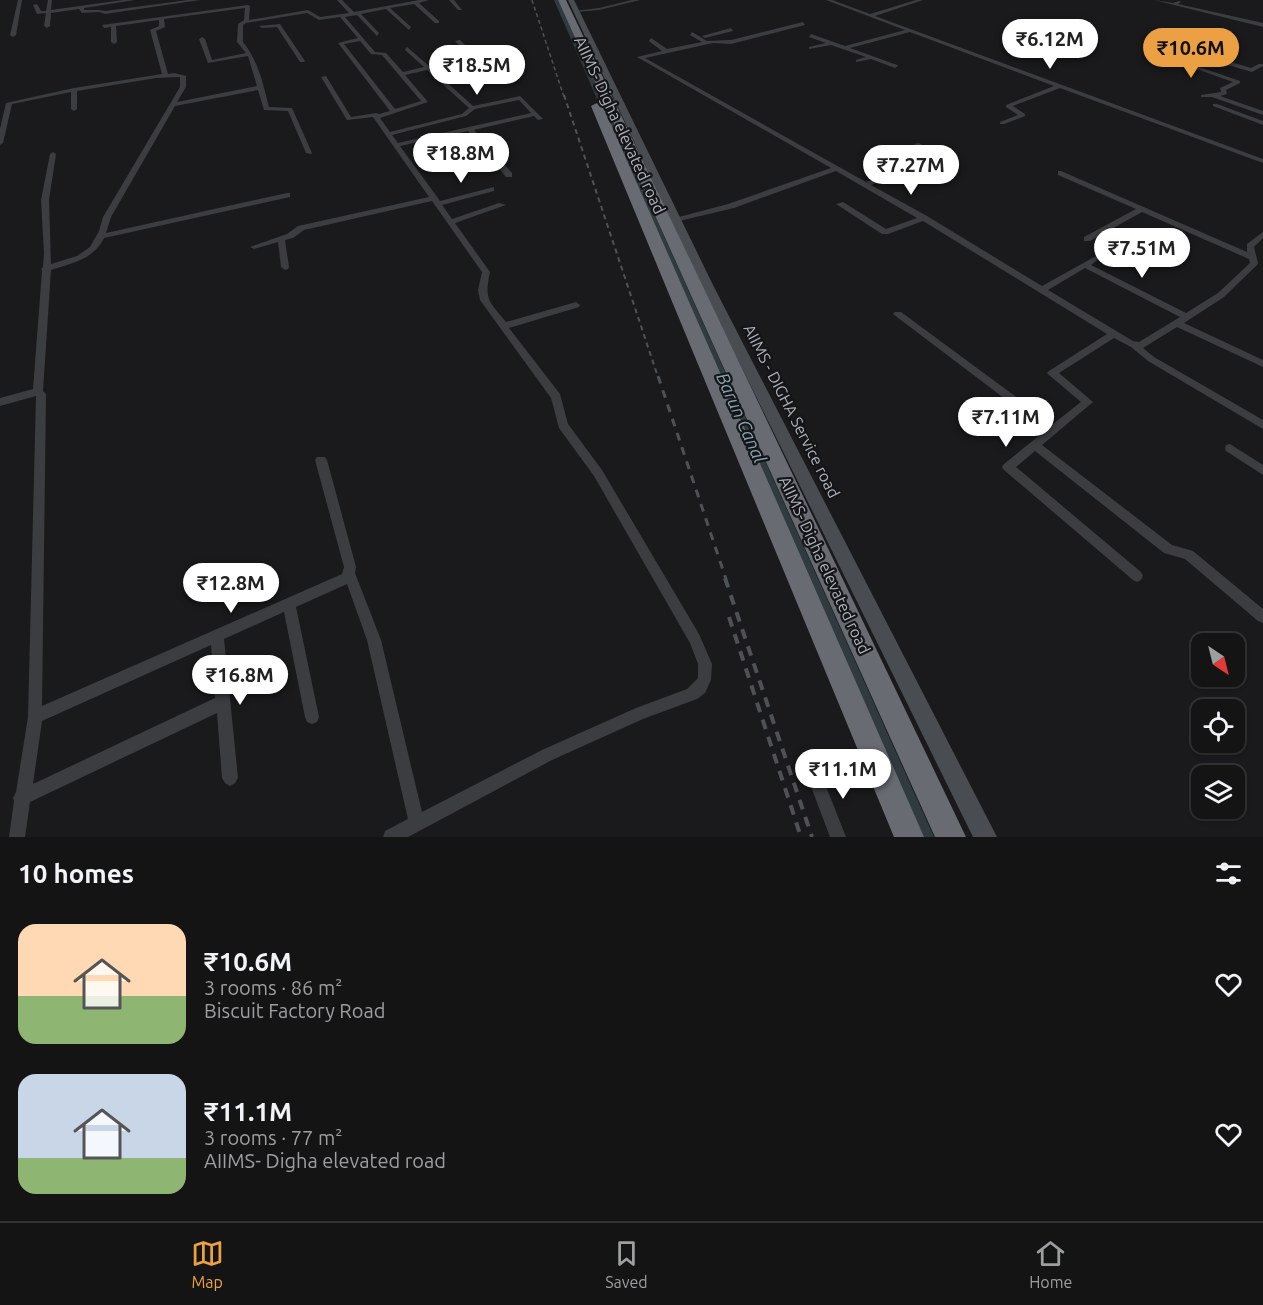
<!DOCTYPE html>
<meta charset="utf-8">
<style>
body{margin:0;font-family:Ubuntu,sans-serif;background:#1d1d1e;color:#f1f3f6;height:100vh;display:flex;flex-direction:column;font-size:22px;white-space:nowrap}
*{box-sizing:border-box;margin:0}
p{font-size:20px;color:#9d9ea0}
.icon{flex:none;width:33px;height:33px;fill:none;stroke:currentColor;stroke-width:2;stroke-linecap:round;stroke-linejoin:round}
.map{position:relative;height:837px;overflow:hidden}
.details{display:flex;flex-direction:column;background:#141415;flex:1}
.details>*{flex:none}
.needle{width:39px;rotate:145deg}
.tools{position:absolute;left:1191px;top:633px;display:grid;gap:12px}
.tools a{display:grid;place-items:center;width:54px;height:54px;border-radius:12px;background:#141415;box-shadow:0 2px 4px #0004,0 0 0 2px #333334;font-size:30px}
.price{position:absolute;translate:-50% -51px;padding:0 14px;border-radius:21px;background:#fff;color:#222;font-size:20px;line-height:39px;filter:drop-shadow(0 2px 3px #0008)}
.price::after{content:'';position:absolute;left:50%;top:36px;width:18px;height:14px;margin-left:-9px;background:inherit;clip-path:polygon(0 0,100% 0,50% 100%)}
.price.current{background:#eba143;color:#111}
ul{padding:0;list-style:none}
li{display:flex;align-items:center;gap:18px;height:150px;padding:0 18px}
li span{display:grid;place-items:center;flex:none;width:168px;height:120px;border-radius:18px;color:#555}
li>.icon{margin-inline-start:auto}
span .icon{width:72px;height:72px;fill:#fffc;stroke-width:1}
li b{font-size:26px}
h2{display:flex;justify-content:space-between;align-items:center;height:72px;padding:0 18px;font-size:26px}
.tab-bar{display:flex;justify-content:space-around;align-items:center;height:84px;border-top:2px solid #333334;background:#141415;font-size:16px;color:#9d9ea0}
.tab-bar a{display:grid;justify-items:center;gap:3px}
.tab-bar .current{color:#eba143}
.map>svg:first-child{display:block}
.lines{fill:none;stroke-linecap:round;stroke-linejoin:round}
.canal{fill:#303b40;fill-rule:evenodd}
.street{fill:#3b3d41;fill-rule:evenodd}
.secondary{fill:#494c51;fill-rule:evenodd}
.highway{fill:#686b72;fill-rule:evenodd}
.rail-far3{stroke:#4e5156;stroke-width:1.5;stroke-dasharray:4 3;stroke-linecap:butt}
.rail-far2{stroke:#4e5156;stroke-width:2;stroke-dasharray:5 4;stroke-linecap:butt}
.rail-far1{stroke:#4e5156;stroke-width:3;stroke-dasharray:8 7;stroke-linecap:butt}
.rail{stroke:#4e5156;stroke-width:4;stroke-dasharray:10 8;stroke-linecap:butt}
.labels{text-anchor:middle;stroke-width:4.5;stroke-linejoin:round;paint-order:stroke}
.street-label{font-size:16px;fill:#adb3bb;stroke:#151517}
.water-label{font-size:18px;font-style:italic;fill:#86a4b4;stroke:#151517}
</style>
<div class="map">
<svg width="1263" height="837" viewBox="0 0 1263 837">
<rect width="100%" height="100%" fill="#1a1a1c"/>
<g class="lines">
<path class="canal" d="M554,0H558L934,837H918Z"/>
<path class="street" d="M18,0H22L16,35L13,37L10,35Z
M48,0H52L51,10L123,0H135L84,8V10H99L105,11L188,0H200L105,14L99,12L82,13L79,9L51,13L50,26L47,28L44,26L46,13L37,14L33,5L37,4L41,11H46Z
M337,0H342L354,12L419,0H429L419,3L439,21V23H435L414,4L390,8L411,27L409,30L386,9L361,14L379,33L377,36L357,15L345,17L375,52L386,53L403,72L424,67L405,50L407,47L429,66L471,57L455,41L460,40L477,57V59L432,69L473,106L520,96L543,119L538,120L534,116L474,130L512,173V177H506L468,131L400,146L440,201L494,187V191L442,205L452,219L499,203L506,205L455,223L490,272C484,300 489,301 506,322L576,302L580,305L579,307L509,328L560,394L568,424L602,470L699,634L712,664L711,680L705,693L697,699L643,719L552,760L408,837H383L385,831L408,819L367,640L347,584L296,607L319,717L317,722L312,724L307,722L305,717L284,612L224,639L238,778L235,783L230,786L225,783L222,778L217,713L30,802L25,837H9L14,801L13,798L16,792L28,717L36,396L0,406V398L33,389L42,271L41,269L43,267L44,253L41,200L50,154L53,152L56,154L49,200L51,264L77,256L90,247L99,231L103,217L180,87V77L156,78L77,91V109L74,111L71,109V92L12,104L3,143L0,145V129L6,103L74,88L162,74L150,30L159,26V20L116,26L117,42L114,44L111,42V27L104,28L102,25L248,5L250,6L249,20L308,10L320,17L349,13ZM245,8L244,20L238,24L237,42L246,53L212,60L205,39L202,37L199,39L208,63L248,56L257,86L177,102L186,87V76L174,73L168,74L156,31L165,27L164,19ZM307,13L319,20L340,17L358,38L338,43L390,111L379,114L376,113L351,117L326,76L321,77L347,120L373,117L429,197L298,226L287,234L250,247L254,249L278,242L281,267L285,270L288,269L289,267L285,240L293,238L304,230L432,201L482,272L478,290L480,300L551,398L559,428L594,476L690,643L698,664V678L687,689L636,708L542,750L422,812L381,640L355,573L356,567L327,460L325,457H317L315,460L344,567L342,574L42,706L46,394L43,391L51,270C72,263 93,260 104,238L290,197V193H287L106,233L111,217L175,106L258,90L264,110L288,111L306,153L311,154L312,153L292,108L269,107C263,84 259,62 243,42V25L246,23ZM360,41L371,54L382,55L421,101L395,109L344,44ZM427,70L469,108L462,114L390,132L380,118L428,102L405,75ZM519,100L531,113L398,143L392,135L466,116L475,109ZM211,645L215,698L33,784L42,721Z
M449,0H454L462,10H458Z
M632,0H640L599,10L576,12L574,11L599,8Z
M826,0H832L870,14L916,0H923L875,16L1263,159V163L1060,88L1013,106L1025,114V116L1004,124H1000V122L1018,115L1006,107V105L1054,86L910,32L850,48L897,65L898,66L895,68L871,59L856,62V60L866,57L831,45L809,49V47L826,43L809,37L811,34L845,46L905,30Z
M1154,0L1173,3L1179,1L1181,2L1178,4L1263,23V27Z
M803,22L805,25L731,44L713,43L645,58L866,182L935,158L914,144L919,143L943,158L871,185L927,216L1042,286L1096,256L1100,258L1091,265L1186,313L1218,293L1250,263L1249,259L1142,212L1090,241H1084V237L1136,209L1058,175V171H1061L1247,252V244L1263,232V238L1254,247L1258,263L1257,265L1224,297L1184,323L1263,360V367L1177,327L1143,348L1154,357L1263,420V429L1148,361L1131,347L1114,338L1059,373L1093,402L1042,445L1172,545L1193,551L1263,609V623L1258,621L1185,559L1164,553L1035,451L1016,467L1141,572L1143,576L1141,580L1137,582L1133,580L1004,470L1002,467L1004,464L1046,430L893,314L895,312H901L1053,424L1081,402L1049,375L1047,373L1049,371L1107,334L923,221L888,234H882L836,204L843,202L886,229L917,218L836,171L734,208L675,222V218L728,204L831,168L637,57L662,51L649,41L651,38L667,49L702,42L690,35L692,32L707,41L731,40ZM1085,268L1180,317L1139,342L1133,341L1048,290Z
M280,24L305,61L304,62H300L277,27L262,28L259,26Z
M731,28L733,31L705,38L702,36Z
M1214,57L1251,68L1259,64H1263V66L1252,72L1214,61L1199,67L1240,81V83L1226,90L1227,94L1220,96L1263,111V115L1212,97H1201V95L1221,92L1220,88L1233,82L1174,61L1177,59L1194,65Z
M1213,104H1217L1263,121V125L1213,106Z
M1230,444L1263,465V475L1226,451L1225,448L1226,445Z
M815,768L820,771L846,837H830L807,776L810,771Z"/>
<path class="secondary" d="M568,0H574L714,287L997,837H973L702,287Z"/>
<path class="highway" d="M558,0H566L966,837H935Z
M597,103L603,106L924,837H894L591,106Z"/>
<path class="rail-far3" d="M532,0L564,97"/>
<path class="rail-far2" d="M564,95L658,377"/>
<path class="rail-far1" d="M658,376L726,579"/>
<path class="rail" d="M725,578L812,837
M729,617L801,837"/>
</g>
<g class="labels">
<g class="street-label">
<text transform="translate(620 125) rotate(65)" y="6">AIIMS- Digha elevated road</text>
<text transform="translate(792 411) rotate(63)" y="6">AIIMS - DIGHA Service road</text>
<text transform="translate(825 565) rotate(65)" y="6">AIIMS- Digha elevated road</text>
</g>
<g class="water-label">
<text transform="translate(741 418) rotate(66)" y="6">Barun Canal</text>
</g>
</g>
</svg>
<div class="tools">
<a><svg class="needle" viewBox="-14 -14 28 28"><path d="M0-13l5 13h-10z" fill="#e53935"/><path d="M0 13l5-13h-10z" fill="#9d9ea0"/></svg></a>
<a><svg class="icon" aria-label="locate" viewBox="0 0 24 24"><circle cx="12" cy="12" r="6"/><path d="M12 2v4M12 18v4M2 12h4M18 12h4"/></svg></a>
<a><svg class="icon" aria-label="layers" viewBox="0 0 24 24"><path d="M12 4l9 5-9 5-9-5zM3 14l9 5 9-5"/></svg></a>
</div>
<b class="price" style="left:1050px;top:70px">₹6.12M</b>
<b class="price current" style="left:1191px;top:79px">₹10.6M</b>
<b class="price" style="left:477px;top:96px">₹18.5M</b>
<b class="price" style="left:461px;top:184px">₹18.8M</b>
<b class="price" style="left:911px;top:196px">₹7.27M</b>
<b class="price" style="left:1142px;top:279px">₹7.51M</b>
<b class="price" style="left:1006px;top:448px">₹7.11M</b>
<b class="price" style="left:231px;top:614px">₹12.8M</b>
<b class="price" style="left:240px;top:706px">₹16.8M</b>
<b class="price" style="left:843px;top:800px">₹11.1M</b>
</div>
<section class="details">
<h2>10 homes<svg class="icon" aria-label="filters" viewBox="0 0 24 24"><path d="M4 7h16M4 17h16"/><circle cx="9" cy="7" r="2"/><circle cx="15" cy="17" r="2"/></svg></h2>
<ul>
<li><span style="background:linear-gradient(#ffd9b3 60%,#8fb573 0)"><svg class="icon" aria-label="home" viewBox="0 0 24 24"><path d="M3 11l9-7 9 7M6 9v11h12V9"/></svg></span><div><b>₹10.6M</b><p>3 rooms · 86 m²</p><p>Biscuit Factory Road</p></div><svg class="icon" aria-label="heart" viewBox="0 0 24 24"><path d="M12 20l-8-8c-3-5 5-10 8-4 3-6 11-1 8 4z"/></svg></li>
<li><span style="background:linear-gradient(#c9d6e8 70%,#8fb573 0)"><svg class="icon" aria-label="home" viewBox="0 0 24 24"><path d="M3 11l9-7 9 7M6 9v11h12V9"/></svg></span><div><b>₹11.1M</b><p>3 rooms · 77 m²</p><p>AIIMS- Digha elevated road</p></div><svg class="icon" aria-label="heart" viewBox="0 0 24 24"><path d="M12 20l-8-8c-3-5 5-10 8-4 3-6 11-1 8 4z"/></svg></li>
</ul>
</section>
<nav class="tab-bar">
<a class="current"><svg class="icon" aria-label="map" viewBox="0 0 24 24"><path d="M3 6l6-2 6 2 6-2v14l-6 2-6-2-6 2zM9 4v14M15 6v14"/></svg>Map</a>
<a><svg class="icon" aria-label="saved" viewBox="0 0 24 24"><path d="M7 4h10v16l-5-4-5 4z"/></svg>Saved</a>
<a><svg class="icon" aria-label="home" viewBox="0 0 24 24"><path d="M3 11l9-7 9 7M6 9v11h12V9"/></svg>Home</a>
</nav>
